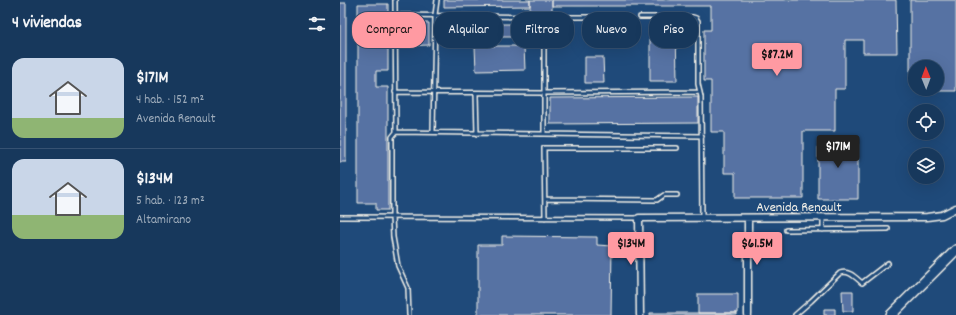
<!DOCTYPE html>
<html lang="es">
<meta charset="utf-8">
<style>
body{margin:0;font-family:Dekko,sans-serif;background:#244365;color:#f1f3f6;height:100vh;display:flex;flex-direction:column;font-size:15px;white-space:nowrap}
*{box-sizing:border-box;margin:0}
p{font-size:13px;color:#9eacbb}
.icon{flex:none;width:22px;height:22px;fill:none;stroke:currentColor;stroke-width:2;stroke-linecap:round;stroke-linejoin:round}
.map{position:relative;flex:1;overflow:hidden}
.sheet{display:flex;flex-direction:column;background:#17385c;width:340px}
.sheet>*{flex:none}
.hud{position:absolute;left:12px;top:12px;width:380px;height:36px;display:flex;gap:8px}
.needle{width:26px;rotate:359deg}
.tools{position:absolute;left:568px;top:60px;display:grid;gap:8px}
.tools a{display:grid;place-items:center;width:36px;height:36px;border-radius:50%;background:#17385c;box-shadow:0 4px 16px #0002,0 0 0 1px #365272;font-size:20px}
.price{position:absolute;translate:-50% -34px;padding:0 9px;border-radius:4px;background:#ff9aa2;color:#111;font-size:13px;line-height:26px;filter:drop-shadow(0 1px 2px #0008)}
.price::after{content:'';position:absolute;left:50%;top:24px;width:12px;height:9px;margin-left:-6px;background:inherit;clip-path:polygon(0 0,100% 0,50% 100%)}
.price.active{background:#222;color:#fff}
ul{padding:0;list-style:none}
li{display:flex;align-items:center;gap:12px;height:100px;padding:0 12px}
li+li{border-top:1px solid #365272}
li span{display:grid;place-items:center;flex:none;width:112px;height:80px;border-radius:12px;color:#555}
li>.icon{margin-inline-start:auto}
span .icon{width:48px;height:48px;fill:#fffc;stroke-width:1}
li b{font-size:17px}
h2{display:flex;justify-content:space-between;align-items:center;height:48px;padding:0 12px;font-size:17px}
.chip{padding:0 14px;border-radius:16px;background:#17385c;box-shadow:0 4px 16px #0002,0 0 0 1px #365272;font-size:14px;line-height:36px}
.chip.active{background:#ff9aa2;color:#111}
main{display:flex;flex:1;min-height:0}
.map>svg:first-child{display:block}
.building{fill:#5672a3;stroke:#f4f1e8}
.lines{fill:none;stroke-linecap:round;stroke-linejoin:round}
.lane-casing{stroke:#f4f1e8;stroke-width:6}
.street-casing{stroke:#f4f1e8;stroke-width:9}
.secondary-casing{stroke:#f4f1e8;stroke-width:12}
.lane{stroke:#1f4a7a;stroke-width:3}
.street{stroke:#1f4a7a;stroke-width:6}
.secondary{stroke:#1f4a7a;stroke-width:9}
.labels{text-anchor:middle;stroke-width:3;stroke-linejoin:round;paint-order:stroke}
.street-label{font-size:14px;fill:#f4f1e8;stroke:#1f4a7a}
</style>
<main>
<section class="sheet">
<h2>4 viviendas<svg class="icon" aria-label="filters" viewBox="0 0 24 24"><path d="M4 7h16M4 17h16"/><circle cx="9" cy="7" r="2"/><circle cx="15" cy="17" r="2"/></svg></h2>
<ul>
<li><span style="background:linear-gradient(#c9d6e8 75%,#8fb573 0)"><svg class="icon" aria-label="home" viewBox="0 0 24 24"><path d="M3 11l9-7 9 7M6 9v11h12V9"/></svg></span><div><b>$171M</b><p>4 hab. · 152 m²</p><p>Avenida Renault</p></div></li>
<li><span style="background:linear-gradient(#c9d6e8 70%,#8fb573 0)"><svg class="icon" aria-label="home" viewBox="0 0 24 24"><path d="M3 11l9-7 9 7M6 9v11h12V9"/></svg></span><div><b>$134M</b><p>5 hab. · 123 m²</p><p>Altamirano</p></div></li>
</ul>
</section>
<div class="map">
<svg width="616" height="315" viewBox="0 0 616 315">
<rect width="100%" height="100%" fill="#1f4a7a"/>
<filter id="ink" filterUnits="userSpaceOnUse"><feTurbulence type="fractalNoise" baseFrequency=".025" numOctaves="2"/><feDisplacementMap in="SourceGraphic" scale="8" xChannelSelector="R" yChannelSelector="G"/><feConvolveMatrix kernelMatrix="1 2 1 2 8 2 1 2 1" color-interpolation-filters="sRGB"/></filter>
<g filter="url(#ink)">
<path class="building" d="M104,0H190V6L104,7Z
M190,0H212V11H190Z
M212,0H556L557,53H523V40H505V89H495V131H463V198H395V173H384V132H371V81H364V30H371V6H212Z
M570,0H616V91H590V89H597V67H575V86H570Z
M0,3H6V162H0Z
M18,4H48V71H36V87H48V210H36V203H18Z
M60,23H89V45L61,46Z
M119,24H180V37H119Z
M310,26H336L337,81H310Z
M135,46H184L185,70L136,71Z
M245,57H263L264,83H245Z
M358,97V123L210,124V98Z
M518,139V199H478V140Z
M162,236L257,237V245L272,246L271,315H138V245H162Z
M502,291H513V311H503Z
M358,294H398V313H358Z
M484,309H495V315H484Z
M310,313H397V315H310Z"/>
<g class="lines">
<g class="lane-casing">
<path id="lane" d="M55,0L56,132L52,137V217L53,237L58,266L68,288L69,315
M55,15L204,17H286
M300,17H353L356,18L358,21V84L361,97L362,217
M55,92L204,93L360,92
M136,93L137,134
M56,132L362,136
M93,132L95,15L97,0
M204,134V17
M205,199L317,200L324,195H337
M0,217L299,218
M205,218L204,148H337
M446,230L548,229
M483,230V218
M455,315L471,301L500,273C509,270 515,277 522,283L548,263"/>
</g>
<g class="street-casing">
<path id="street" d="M408,218V315
M300,315L299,218L587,217L602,215L616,208"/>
</g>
<g class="secondary-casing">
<path id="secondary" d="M551,315L616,250"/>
</g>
<use href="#lane" class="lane"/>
<use href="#street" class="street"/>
<use href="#secondary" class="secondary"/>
</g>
</g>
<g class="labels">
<g class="street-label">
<text x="459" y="211">Avenida Renault</text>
</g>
</g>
</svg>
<div class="tools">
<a><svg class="needle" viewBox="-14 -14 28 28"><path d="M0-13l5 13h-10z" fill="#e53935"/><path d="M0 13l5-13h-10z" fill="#9eacbb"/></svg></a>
<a><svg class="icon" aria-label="locate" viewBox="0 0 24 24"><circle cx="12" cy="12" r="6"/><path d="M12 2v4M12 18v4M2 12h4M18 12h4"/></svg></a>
<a><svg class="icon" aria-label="layers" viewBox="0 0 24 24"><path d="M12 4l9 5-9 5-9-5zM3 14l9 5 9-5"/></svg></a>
</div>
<b class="price" style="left:437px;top:77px">$87.2M</b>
<b class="price active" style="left:498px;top:169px">$171M</b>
<b class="price" style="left:291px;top:266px">$134M</b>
<b class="price" style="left:417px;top:266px">$61.5M</b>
<div class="hud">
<a class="chip active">Comprar</a>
<a class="chip">Alquilar</a>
<a class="chip">Filtros</a>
<a class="chip">Nuevo</a>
<a class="chip">Piso</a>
</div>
</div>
</main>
